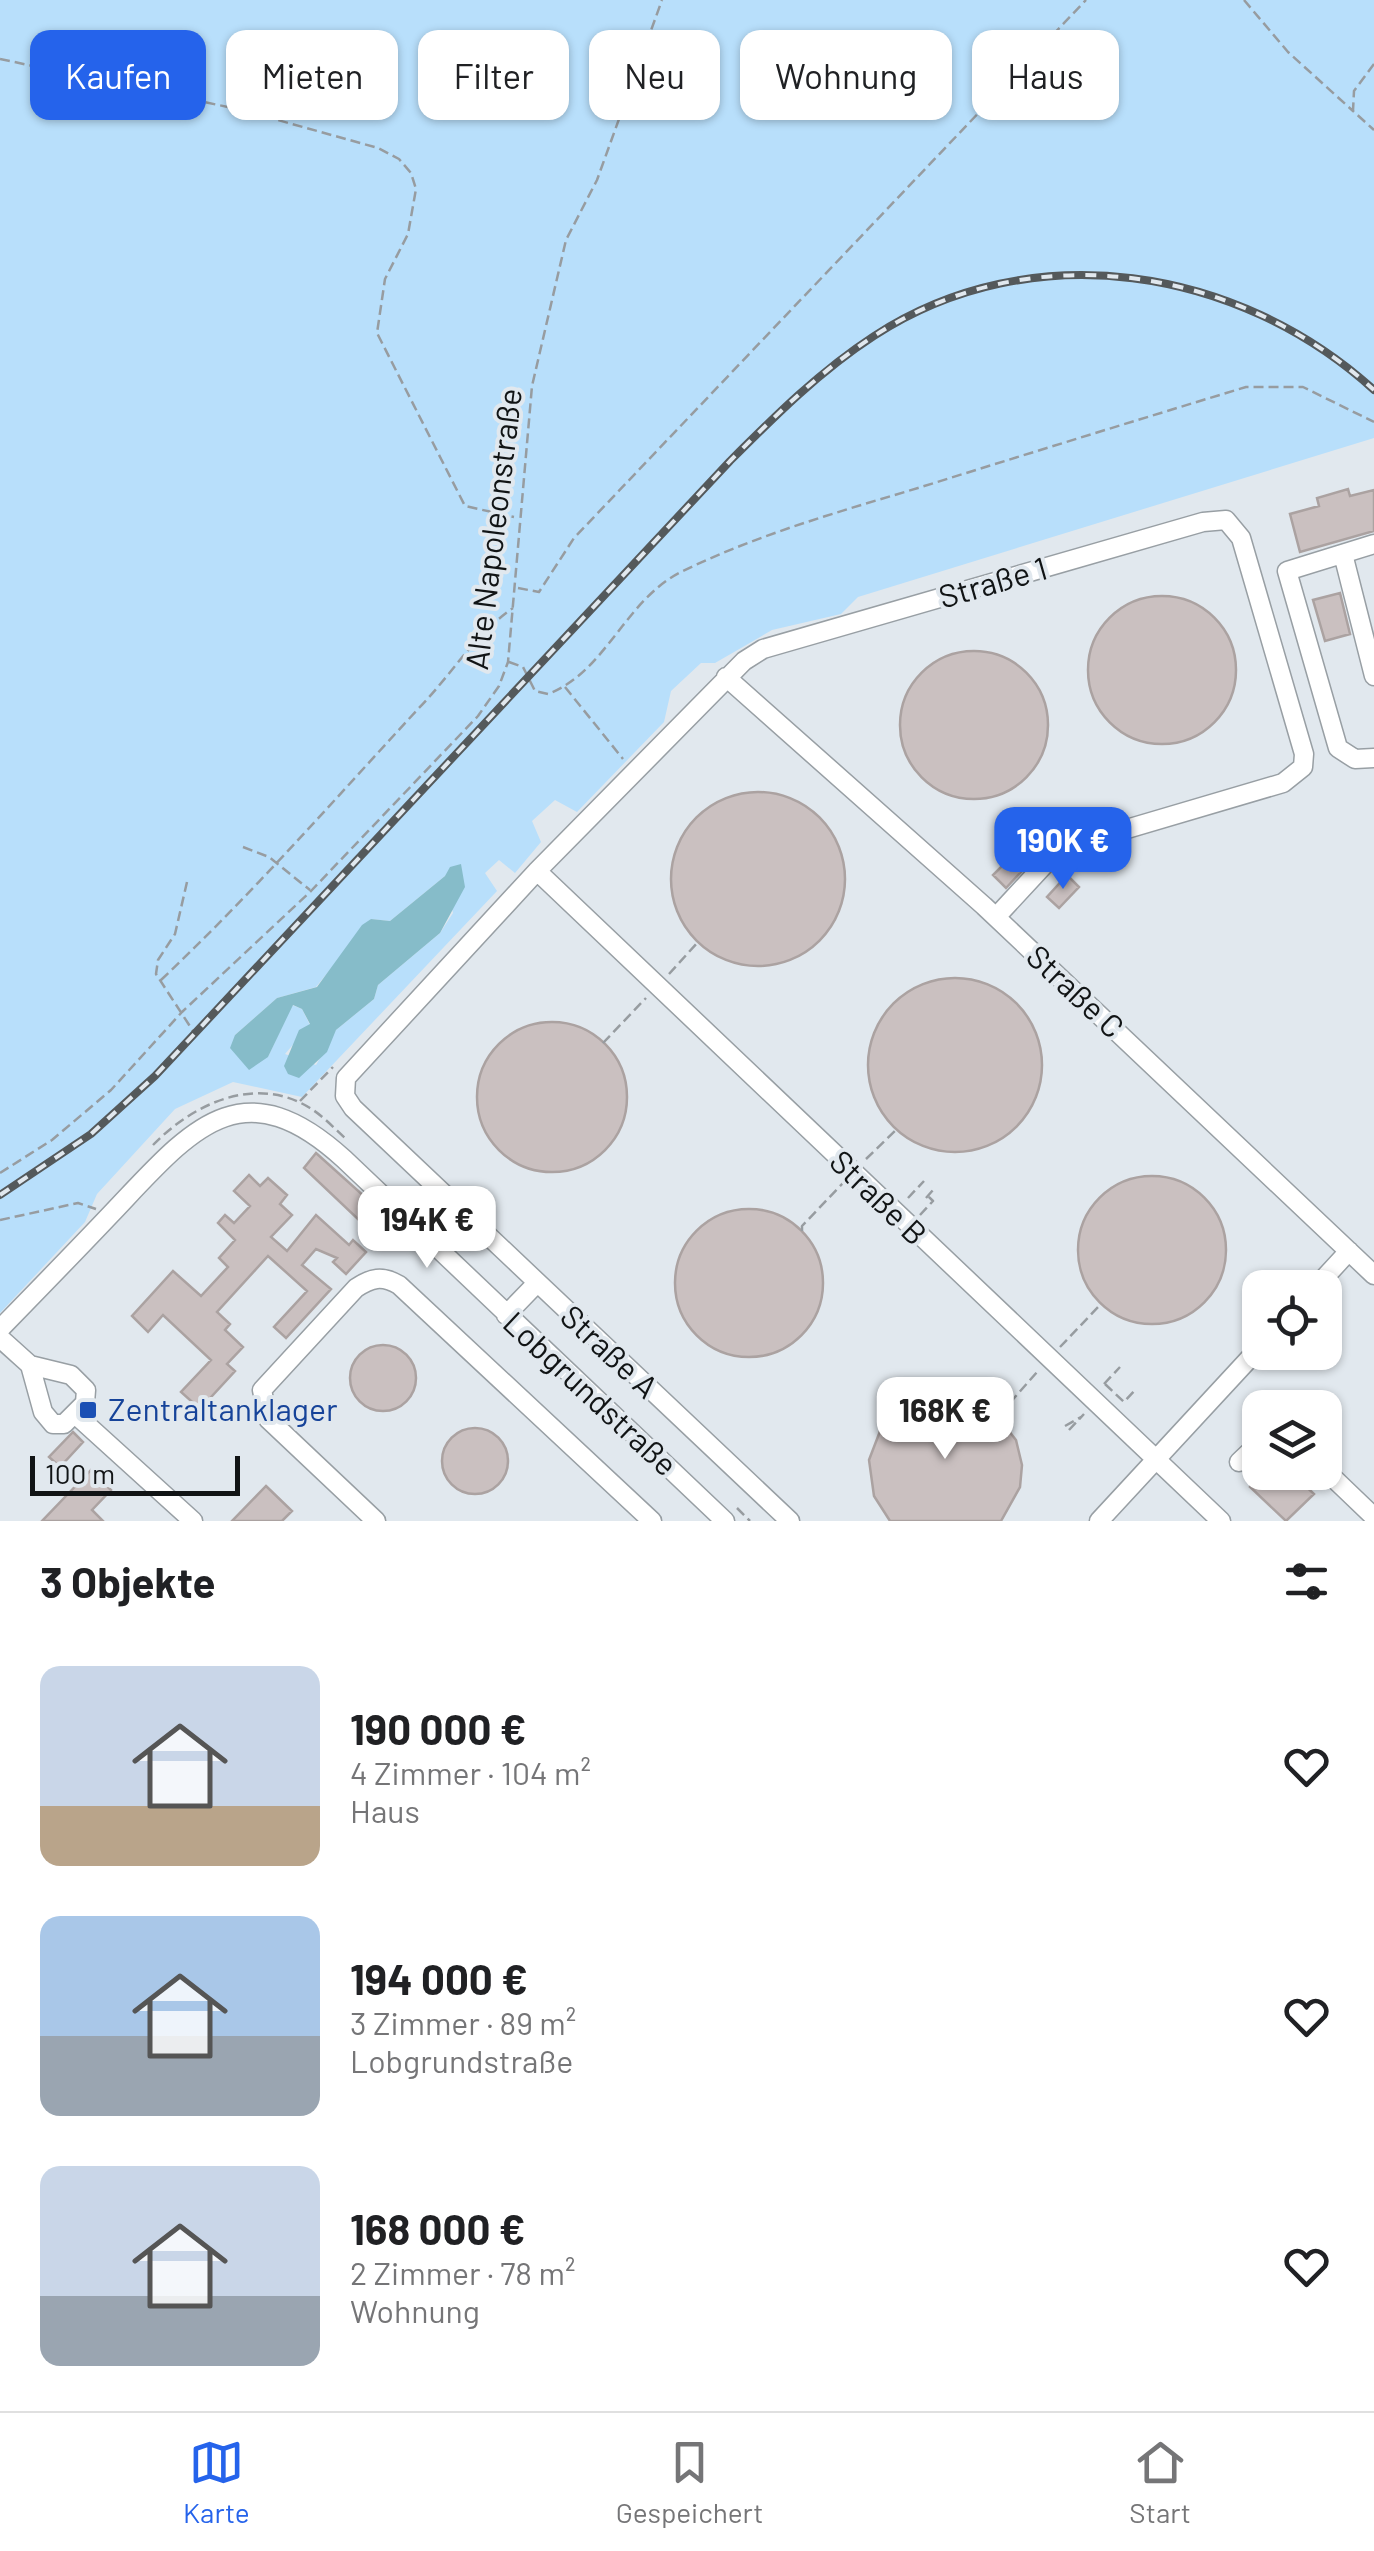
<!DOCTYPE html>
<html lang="de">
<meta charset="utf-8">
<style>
body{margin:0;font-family:Barlow,sans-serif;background:#f6f6f6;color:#202124;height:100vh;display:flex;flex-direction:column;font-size:38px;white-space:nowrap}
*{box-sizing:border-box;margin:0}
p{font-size:32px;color:#757577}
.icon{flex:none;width:55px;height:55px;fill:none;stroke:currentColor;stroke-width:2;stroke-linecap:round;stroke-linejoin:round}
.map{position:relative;height:1521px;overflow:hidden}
.side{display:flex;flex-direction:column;background:#fff;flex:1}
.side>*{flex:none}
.guide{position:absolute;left:30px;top:30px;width:1315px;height:90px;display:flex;gap:20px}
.buttons{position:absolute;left:1242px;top:1270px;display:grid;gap:20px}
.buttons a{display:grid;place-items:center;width:100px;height:100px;border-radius:20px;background:#fff;box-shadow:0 2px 8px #0004;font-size:50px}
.scale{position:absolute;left:30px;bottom:25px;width:210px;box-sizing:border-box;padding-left:10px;border:5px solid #111415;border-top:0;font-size:28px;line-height:35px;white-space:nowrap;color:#111415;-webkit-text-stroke:8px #e1e8ee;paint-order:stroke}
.price{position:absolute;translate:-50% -85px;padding:0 22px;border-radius:20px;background:#fff;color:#222;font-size:32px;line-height:65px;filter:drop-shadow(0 2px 5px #0008)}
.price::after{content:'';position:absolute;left:50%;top:60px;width:30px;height:22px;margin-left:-15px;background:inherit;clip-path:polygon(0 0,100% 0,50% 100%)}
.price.current{background:#2563eb;color:#fff}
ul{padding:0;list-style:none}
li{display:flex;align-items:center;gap:30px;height:250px;padding:0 40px}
li span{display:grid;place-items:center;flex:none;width:280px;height:200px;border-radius:20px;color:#555}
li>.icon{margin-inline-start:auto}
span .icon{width:120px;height:120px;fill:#fffc;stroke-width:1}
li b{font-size:42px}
h2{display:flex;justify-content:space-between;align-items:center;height:120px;padding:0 40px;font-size:42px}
.chip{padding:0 35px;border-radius:20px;background:#fff;box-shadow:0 2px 8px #0004;font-size:35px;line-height:90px}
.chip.current{background:#2563eb;color:#fff}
.tabs{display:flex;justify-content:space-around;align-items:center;height:140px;border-top:2px solid #e0e0e0;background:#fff;font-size:28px;color:#757577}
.tabs a{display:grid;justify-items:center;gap:5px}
.tabs .current{color:#2563eb}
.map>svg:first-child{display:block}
.green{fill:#b8dffb;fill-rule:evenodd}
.water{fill:#86bcc9}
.building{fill:#cac0c0;stroke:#aba2a1;stroke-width:2.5}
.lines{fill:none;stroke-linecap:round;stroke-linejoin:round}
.minor-casing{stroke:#989fa4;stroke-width:21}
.path{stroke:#979ca0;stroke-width:2.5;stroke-dasharray:10 5;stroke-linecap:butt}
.minor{stroke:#fff;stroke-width:18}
.rail-casing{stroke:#54595b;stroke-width:8}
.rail{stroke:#e1e8ee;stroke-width:4;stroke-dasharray:11;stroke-linecap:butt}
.transit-dot{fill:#1a4fb4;stroke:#e1e8ee;stroke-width:4}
.labels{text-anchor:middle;stroke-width:8;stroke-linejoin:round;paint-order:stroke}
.street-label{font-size:32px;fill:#111415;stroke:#e1e8ee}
.transit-label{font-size:32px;fill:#164399;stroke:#e1e8ee;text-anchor:start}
</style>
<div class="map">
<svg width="1374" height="1521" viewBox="0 0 1374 1521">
<rect width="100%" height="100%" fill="#e1e8ee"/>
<path class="green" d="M0,0H1374V438L858,597L841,614L772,630L715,663H701L671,691L664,722L577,812L555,800L532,821L541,842L515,873L499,860L485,873L497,891L302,1097L233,1082L175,1109L97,1194L85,1222L0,1313ZM445,876L453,913L440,933L378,985L374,999L336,1030L316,1065L285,1054L310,1025L302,1009L292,1005L268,1057L235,1035L277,998L316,987L371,919L390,921Z"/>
<path class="water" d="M461,864L465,887L440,933L378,985L374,999L336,1030L327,1052L299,1078L288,1074L284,1066L299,1030L310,1024L302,1009L293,1005L268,1057L249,1070L230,1048L235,1035L277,998L317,987L362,925L371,919L390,921L445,876L450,867Z"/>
<path class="building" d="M1348,489L1350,496L1374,490V531L1300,552L1290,514L1319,506L1317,498Z
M1340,593L1350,634L1325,641L1313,600Z
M1088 670a74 74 0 1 1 148 0a74 74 0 1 1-148 0Z
M900 725a74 74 0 1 1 148 0a74 74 0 1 1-148 0Z
M671 879a87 87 0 1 1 174 0a87 87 0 1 1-174 0Z
M1008,860L1021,872L1006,888L993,875Z
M1067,875L1079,887L1059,908L1047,897Z
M868 1065a87 87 0 1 1 174 0a87 87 0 1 1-174 0Z
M477 1097a75 75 0 1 1 150 0a75 75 0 1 1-150 0Z
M316,1153L375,1206L360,1221L304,1168Z
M249,1175L260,1186L268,1178L287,1195L280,1204L292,1215L271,1237L287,1251L316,1215L349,1245L353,1240L366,1252L346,1274L333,1262L337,1258L316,1249L302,1265L331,1289L286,1338L274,1327L307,1291L268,1256L217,1312L230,1324L225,1330L243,1347L227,1364L235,1371L200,1409L181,1392L211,1360L163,1315L148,1332L132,1316L173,1271L201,1296L228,1267L219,1258L235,1240L218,1223L225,1215L234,1223L250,1206L234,1191Z
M1078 1250a74 74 0 1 1 148 0a74 74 0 1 1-148 0Z
M675 1283a74 74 0 1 1 148 0a74 74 0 1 1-148 0Z
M350 1378a33 33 0 1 1 66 0a33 33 0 1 1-66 0Z
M944,1392L969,1395L990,1407L1016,1440L1022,1465L1020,1487L1001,1521H890L874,1496L869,1460L882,1426L909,1401Z
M442 1461a33 33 0 1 1 66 0a33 33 0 1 1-66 0Z
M73,1432L83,1442L60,1467L49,1457Z
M91,1470L111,1490L92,1510L103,1521H42Z
M1263,1472H1291L1314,1494L1286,1521L1250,1487Z
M266,1486L292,1511L282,1521H232Z"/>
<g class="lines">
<g class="minor-casing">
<path id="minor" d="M1374,544L1287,571L1338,748L1355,759L1374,758
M1343,554L1374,676
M726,677L984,906L1374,1275
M537,871L1221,1521
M1315,1288L1349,1251
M506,1315L536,1284
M0,1329C37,1291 75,1252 112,1213C189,1132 240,1064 344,1159L725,1521
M0,1338L30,1365L71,1375L86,1390L85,1403L64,1424H53L43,1412L30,1365
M75,1414L193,1521
M1239,1462L1260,1442
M1325,1470L1372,1515
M376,1521L268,1419L262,1390L356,1288C371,1278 382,1275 399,1285L652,1521
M790,1521L353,1108L345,1096L346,1078L537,871L744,661L763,649L1203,522L1226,520L1241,538L1304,754L1303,767L1283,783L1059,849L996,917
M1099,1521L1260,1347"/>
</g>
<path class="path" d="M1244,0L1288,52L1353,111
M0,59L242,110L378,148L399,159L411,173L416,189L408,234L385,279L377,333L465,506L514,517
M1374,64L1354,91L1353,111L1374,130
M518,588L539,592L574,538L1086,0
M509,662L523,667L535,691L548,694C606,672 625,600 681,572C756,535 838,512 918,488C1027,454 1137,420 1246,387H1303L1374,422
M565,687L623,759
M243,847L269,857L310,890
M187,882L175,934L158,960L156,974L195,1034
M669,974L698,942
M161,980C252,894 334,800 419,708C453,673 472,637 513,608
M603,1043L646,998
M300,1101L333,1067
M153,1145C193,1104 255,1074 310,1108C323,1116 334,1128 346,1139
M866,1159L897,1129
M0,1173L52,1140L111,1090L182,1012L311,891L478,716L499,686L508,662L532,386L566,240L597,180L662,0
M908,1198L924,1181
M926,1198L933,1190
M920,1215L933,1201L928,1196
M0,1220L78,1203L96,1209
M802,1231V1226L843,1183
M1060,1347L1101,1304
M1104,1384L1120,1367
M1105,1384L1124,1402L1136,1389
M1000,1414L1038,1371
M1065,1426L1081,1417
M1069,1430L1084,1414
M737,1508L750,1521"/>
<use href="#minor" class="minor"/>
<g class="rail-casing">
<path id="rail" d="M0,1195L91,1134L155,1076L730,461C775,416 820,371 874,336C1032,233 1239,267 1374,390"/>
</g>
<use href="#rail" class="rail"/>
</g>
<rect class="transit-dot" x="78" y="1400" width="20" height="20" rx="5"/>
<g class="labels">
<g class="street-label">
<text transform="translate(494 529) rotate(-83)" y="11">Alte Napoleonstraße</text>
<text transform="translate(993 583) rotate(-16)" y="11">Straße 1</text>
<text transform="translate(1075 992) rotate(43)" y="11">Straße C</text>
<text transform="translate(878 1198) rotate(44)" y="11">Straße B</text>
<text transform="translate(609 1352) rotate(43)" y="11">Straße A</text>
<text transform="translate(590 1394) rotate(43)" y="11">Lobgrundstraße</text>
</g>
<g class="transit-label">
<text x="108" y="1421">Zentraltanklager</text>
</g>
</g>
</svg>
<div class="buttons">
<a><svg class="icon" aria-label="locate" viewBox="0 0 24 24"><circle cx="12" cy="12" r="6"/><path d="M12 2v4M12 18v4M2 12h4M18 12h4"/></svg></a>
<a><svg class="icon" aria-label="layers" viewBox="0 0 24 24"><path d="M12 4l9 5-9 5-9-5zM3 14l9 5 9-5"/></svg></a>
</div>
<div class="scale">100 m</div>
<b class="price current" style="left:1063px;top:892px">190K €</b>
<b class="price" style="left:427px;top:1271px">194K €</b>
<b class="price" style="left:945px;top:1462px">168K €</b>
<div class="guide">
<a class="chip current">Kaufen</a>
<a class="chip">Mieten</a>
<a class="chip">Filter</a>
<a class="chip">Neu</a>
<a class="chip">Wohnung</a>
<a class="chip">Haus</a>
</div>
</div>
<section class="side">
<h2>3 Objekte<svg class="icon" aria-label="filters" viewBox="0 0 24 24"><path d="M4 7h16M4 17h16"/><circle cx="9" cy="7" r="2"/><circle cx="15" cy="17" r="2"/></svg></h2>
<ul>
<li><span style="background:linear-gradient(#c9d6e8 70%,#b9a48a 0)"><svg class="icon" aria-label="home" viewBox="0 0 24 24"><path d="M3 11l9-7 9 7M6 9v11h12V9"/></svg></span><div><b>190 000 €</b><p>4 Zimmer · 104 m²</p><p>Haus</p></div><svg class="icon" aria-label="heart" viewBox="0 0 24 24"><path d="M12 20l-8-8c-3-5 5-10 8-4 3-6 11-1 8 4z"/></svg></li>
<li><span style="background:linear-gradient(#a9c7e8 60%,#9aa5b1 0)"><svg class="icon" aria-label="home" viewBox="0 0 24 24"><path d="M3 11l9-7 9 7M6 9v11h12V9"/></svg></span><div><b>194 000 €</b><p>3 Zimmer · 89 m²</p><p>Lobgrundstraße</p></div><svg class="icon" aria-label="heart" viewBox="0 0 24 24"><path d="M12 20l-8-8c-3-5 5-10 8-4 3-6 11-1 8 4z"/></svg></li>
<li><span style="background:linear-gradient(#c9d6e8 65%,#9aa5b1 0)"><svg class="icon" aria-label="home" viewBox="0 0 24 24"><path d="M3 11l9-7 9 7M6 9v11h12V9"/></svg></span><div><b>168 000 €</b><p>2 Zimmer · 78 m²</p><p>Wohnung</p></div><svg class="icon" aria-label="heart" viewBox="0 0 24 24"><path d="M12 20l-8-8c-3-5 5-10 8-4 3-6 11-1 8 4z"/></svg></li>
</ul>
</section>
<nav class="tabs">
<a class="current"><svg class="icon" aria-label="map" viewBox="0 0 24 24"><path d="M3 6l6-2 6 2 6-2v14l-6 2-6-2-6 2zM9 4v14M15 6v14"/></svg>Karte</a>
<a><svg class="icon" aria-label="saved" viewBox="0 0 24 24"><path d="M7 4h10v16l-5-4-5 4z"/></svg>Gespeichert</a>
<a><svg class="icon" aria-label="home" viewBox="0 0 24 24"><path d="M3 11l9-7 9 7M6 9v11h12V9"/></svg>Start</a>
</nav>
